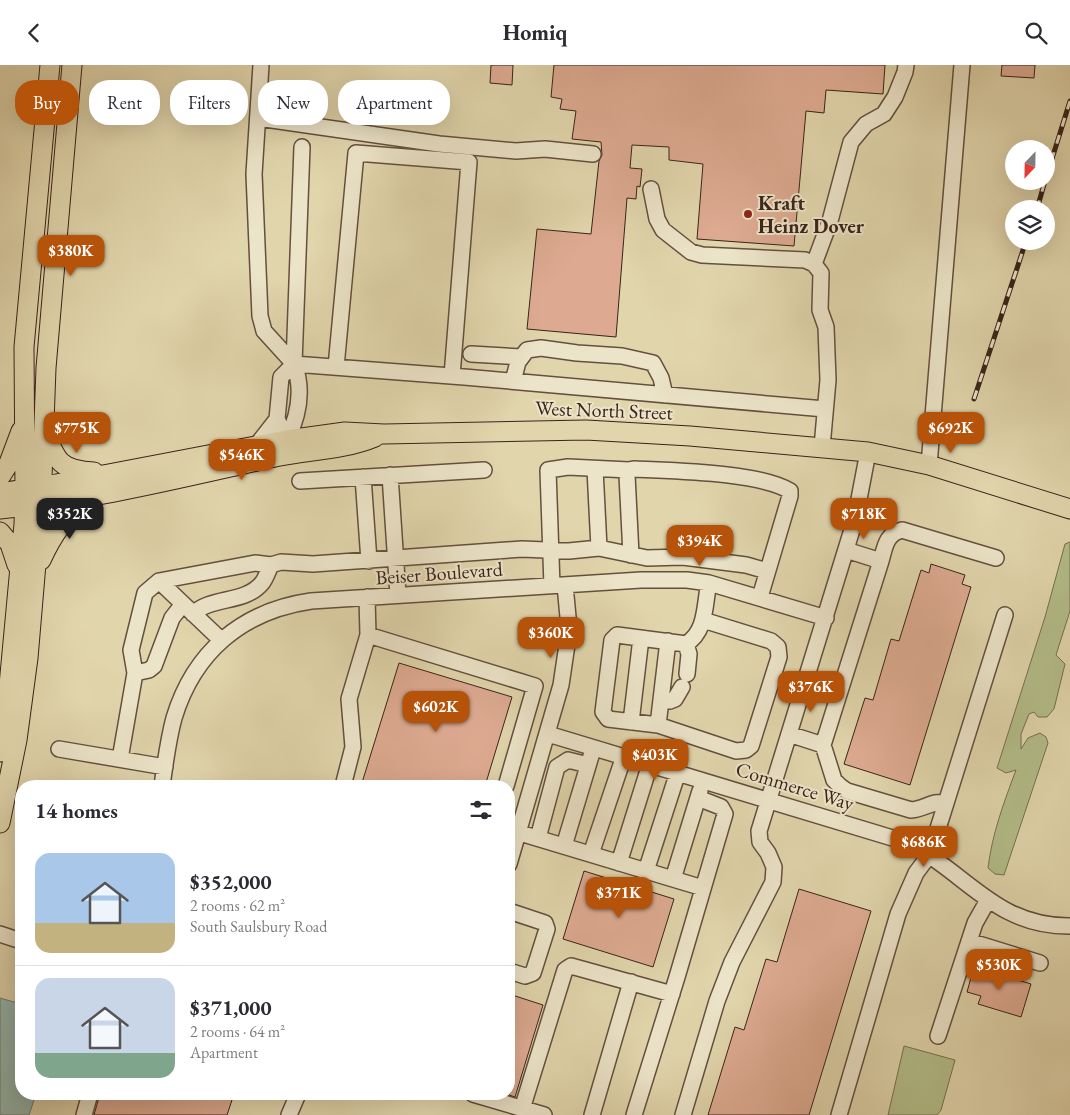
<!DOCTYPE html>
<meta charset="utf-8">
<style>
body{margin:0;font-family:"EB Garamond",serif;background:#f7f7f7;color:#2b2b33;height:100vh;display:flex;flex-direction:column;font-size:19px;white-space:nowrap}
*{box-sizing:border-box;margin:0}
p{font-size:16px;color:#7c7c81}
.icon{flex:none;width:28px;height:28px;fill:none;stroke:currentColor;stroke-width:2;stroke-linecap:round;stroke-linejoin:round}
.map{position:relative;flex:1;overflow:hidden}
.details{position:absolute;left:15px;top:715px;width:500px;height:320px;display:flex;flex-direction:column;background:#fff;border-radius:20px;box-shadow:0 5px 20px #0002}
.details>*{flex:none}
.top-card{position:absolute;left:15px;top:15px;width:500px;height:45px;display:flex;gap:10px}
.needle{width:32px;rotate:202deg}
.tools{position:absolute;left:1005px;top:75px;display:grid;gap:10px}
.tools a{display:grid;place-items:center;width:50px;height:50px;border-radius:50%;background:#fff;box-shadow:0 5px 20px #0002;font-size:25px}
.price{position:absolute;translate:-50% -42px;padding:0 11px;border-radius:10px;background:#b45309;color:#fff;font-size:16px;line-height:32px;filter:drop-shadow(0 1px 2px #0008)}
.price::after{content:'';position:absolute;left:50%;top:30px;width:15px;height:11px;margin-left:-8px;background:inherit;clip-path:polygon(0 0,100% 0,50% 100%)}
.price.active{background:#222;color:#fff}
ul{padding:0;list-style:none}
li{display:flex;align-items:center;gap:15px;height:125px;padding:0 20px}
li+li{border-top:1px solid #e1e1e2}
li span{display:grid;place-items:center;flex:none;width:140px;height:100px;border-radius:15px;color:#555}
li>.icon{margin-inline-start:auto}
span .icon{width:60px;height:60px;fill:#fffc;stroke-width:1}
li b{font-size:21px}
h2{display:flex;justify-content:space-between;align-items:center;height:60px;padding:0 20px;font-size:21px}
.pill{padding:0 18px;border-radius:20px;background:#fff;box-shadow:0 5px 20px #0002;font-size:18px;line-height:45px}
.pill.active{background:#b45309;color:#fff}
header{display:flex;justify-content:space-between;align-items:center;height:65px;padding:0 20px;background:#fff;font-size:22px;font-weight:700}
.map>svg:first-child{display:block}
.green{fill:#b3bd89;stroke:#767052}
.water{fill:#95b8b1;stroke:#707c75}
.building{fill:#ddaa91;stroke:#39231a}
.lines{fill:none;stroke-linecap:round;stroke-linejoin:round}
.minor-casing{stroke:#63503e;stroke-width:18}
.major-casing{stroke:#39231a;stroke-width:21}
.minor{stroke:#ece4c9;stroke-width:15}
.major{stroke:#e1d5ac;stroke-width:19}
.rail-casing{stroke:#39231a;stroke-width:5}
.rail{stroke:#ece4c9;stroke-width:3;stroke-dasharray:9;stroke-linecap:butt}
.poi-dot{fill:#8f2418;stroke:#ece4c9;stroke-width:2}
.labels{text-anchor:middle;stroke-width:4;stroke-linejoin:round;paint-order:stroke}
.poi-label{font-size:20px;font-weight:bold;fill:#39231a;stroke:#ece4c9;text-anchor:start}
.street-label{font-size:20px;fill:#39231a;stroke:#ece4c9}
</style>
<header><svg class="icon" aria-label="back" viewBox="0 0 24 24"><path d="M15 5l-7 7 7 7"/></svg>Homiq<svg class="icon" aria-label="search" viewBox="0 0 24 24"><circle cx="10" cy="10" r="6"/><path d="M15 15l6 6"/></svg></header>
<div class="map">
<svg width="1070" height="1050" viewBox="0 0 1070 1050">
<rect width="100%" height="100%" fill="#e1d5ac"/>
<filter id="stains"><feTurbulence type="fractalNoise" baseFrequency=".004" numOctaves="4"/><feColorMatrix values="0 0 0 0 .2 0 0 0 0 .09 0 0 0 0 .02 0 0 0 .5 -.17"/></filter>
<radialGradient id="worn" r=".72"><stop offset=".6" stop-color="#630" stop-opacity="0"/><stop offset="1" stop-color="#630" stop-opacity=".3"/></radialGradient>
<path class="green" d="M1070,477V546L1056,590L1065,599L1054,644L1047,652H1038L1034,647L1029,649L1021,669V684L1028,673L1040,668L1046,672L1048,678L1004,810L995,809L988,803C992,769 1004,737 1016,705L1006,708L997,703L1045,552L1065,479Z
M904,981L955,995L941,1045L937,1050H888Z"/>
<path class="water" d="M0,933L21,939V1029H36L29,1050H0Z"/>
<path class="building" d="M491,0H513L512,20L490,18Z
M554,0H885L883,29L826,25L824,48L806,46L794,181L697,174L703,99L669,95V82L632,80L630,103L642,104L640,122L637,121L636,134L627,133L616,272L527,264L537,164L591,169L599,96L602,90L601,77L572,74L576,46L560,44L562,34L551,32Z
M1002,0H1035L1034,13L1001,11Z
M931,499L965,510L962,519L971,522L910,720L844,699L865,633L873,635L891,574L899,576L921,505L929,508Z
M399,598L512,632L485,721H361Z
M584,806L674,834L653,902L563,874Z
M799,824L871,846L809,1050H708L735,962L744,965L766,894L777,897Z
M974,902L988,906L991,904L1003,908L1005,911L1031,919L1021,952L978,939L981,931L967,927Z
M509,929L543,940L515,1032L509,1030Z
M100,1029H213L232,1035L227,1050H94Z"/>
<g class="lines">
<g class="minor-casing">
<path id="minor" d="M261,0L254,109L260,251L264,266L294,299L464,312L825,344
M258,53L439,79L516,86L545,84L593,89
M651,124L657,154L663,165L691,187L702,190L805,195L814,199L821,208L820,245L826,262L828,315L822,382
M814,199L830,156L851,77L866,59L884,49L895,32L905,7L906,0
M471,289L521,292
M294,299L302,82
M336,302L356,88L469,97L452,311
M513,316L518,297L527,285L541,283L577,288L622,291L653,298L661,313L665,330
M287,375C299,350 304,325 294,299L281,312L277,354L287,375L289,385
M256,381L277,354
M929,400L962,0
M595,404L599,483
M390,410L398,530
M363,412L369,496
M300,416L484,405
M631,490L627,410L629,405L635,404C673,406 759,407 790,426V431L760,532
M881,496C885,482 886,469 902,465L996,493
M159,516L221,575
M552,521L548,405L568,402L629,405
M367,532L368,570
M193,549C211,531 245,539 262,518C266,513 268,506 271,500
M703,555L771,576L778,582L779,592L751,681L746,685L736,686L658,660L608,654L603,647L612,575L617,570L686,579C707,566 704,540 709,518
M686,579L689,589L687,609
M135,608L149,605L154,601L172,553L183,539
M661,635L670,636L675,634L682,622
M631,657L641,573
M658,660L668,576
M548,669L909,778C967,809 997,862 1070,861
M789,669L823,680L881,496L846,485
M823,680L834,715L840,721L847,726L911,745C925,744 933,735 946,738L930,789L916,808L898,849L839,1050
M59,684L165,702
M120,694L135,608L131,585L145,528L159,516L255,498L271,500L281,497L313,499L522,484L569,486L599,483L647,493L683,492L746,500L767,506
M162,721C165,699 168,675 174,653C194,587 242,546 311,536L641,515H687L709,518L826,553
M343,721L353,682L349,634L368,570L535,621L506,721
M946,738L1005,550
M510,765L673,814L700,726
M538,773L557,702L568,695L588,700
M564,781L591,691
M591,789L624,691
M619,798L650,699
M509,799L561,620L568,573V552L565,520
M646,806L678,707
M673,814L703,823
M509,846L545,858L547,864L533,908L525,911L509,906
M0,869L21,876
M969,876L1040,898
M938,971L975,858L988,835
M473,1029L544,1050
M522,1044L565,905L571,901L672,929
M84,1050L90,1029
M289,1050L298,1029
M592,1050L631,917
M634,1050L677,912L725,749L721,742L698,733
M683,1050L717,936L732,897L773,817L774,802L768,788L760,777L759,766L855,455L868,387"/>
</g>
<g class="major-casing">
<path id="major" d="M45,367C56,396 61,406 94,407
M0,412L9,398L21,366
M0,428L56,419L287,375L345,367L384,369L586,365L690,371L868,387L929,400L1070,444
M0,444C93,435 184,412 275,392C309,385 344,385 375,372
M0,467L10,479L17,500
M41,495C53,469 66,450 89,433
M0,687L8,631L24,459L25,425L24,282L50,0
M0,758L17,675L28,593L41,440L46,303L72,0"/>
</g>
<use href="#minor" class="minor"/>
<use href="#major" class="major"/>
<g class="rail-casing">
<path id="rail" d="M1046,113L1070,36
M1037,144L1045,116
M974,334L1026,176"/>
</g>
<use href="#rail" class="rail"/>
</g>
<circle class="poi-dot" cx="748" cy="149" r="5"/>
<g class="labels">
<g class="poi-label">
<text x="758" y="145">Kraft<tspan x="758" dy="23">Heinz Dover</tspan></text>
</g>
<g class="street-label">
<text transform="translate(604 345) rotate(2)" y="7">West North Street</text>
<text transform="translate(439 508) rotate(-4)" y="7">Beiser Boulevard</text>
<text transform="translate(795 721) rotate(17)" y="7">Commerce Way</text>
</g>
</g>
<rect width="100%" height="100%" filter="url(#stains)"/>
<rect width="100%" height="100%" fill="url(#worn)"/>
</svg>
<div class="tools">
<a><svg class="needle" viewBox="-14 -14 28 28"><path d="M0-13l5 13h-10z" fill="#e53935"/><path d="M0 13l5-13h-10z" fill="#7c7c81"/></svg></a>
<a><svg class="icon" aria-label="layers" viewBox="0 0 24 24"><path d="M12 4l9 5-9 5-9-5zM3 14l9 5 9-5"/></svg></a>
</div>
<b class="price" style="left:71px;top:212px">$380K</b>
<b class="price" style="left:77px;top:389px">$775K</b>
<b class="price" style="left:951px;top:389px">$692K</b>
<b class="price" style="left:242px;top:416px">$546K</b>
<b class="price active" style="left:70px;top:475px">$352K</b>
<b class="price" style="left:864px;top:475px">$718K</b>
<b class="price" style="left:700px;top:502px">$394K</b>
<b class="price" style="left:551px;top:594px">$360K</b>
<b class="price" style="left:811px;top:648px">$376K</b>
<b class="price" style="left:436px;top:668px">$602K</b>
<b class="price" style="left:655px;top:716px">$403K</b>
<b class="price" style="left:924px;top:803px">$686K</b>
<b class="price" style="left:619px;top:854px">$371K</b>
<b class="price" style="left:999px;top:926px">$530K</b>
<div class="top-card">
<a class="pill active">Buy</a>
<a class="pill">Rent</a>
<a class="pill">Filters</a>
<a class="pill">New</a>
<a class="pill">Apartment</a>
</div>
<section class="details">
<h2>14 homes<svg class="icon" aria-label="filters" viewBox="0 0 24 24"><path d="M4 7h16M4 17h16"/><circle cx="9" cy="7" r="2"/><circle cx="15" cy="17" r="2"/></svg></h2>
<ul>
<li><span style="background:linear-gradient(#a9c7e8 70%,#c2b280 0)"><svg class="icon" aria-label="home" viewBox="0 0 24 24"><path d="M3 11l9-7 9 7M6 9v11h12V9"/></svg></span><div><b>$352,000</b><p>2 rooms · 62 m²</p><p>South Saulsbury Road</p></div></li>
<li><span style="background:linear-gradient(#c9d6e8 75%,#7fa58c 0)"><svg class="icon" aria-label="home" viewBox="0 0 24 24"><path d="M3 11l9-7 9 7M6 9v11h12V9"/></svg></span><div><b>$371,000</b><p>2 rooms · 64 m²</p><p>Apartment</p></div></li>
</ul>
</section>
</div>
